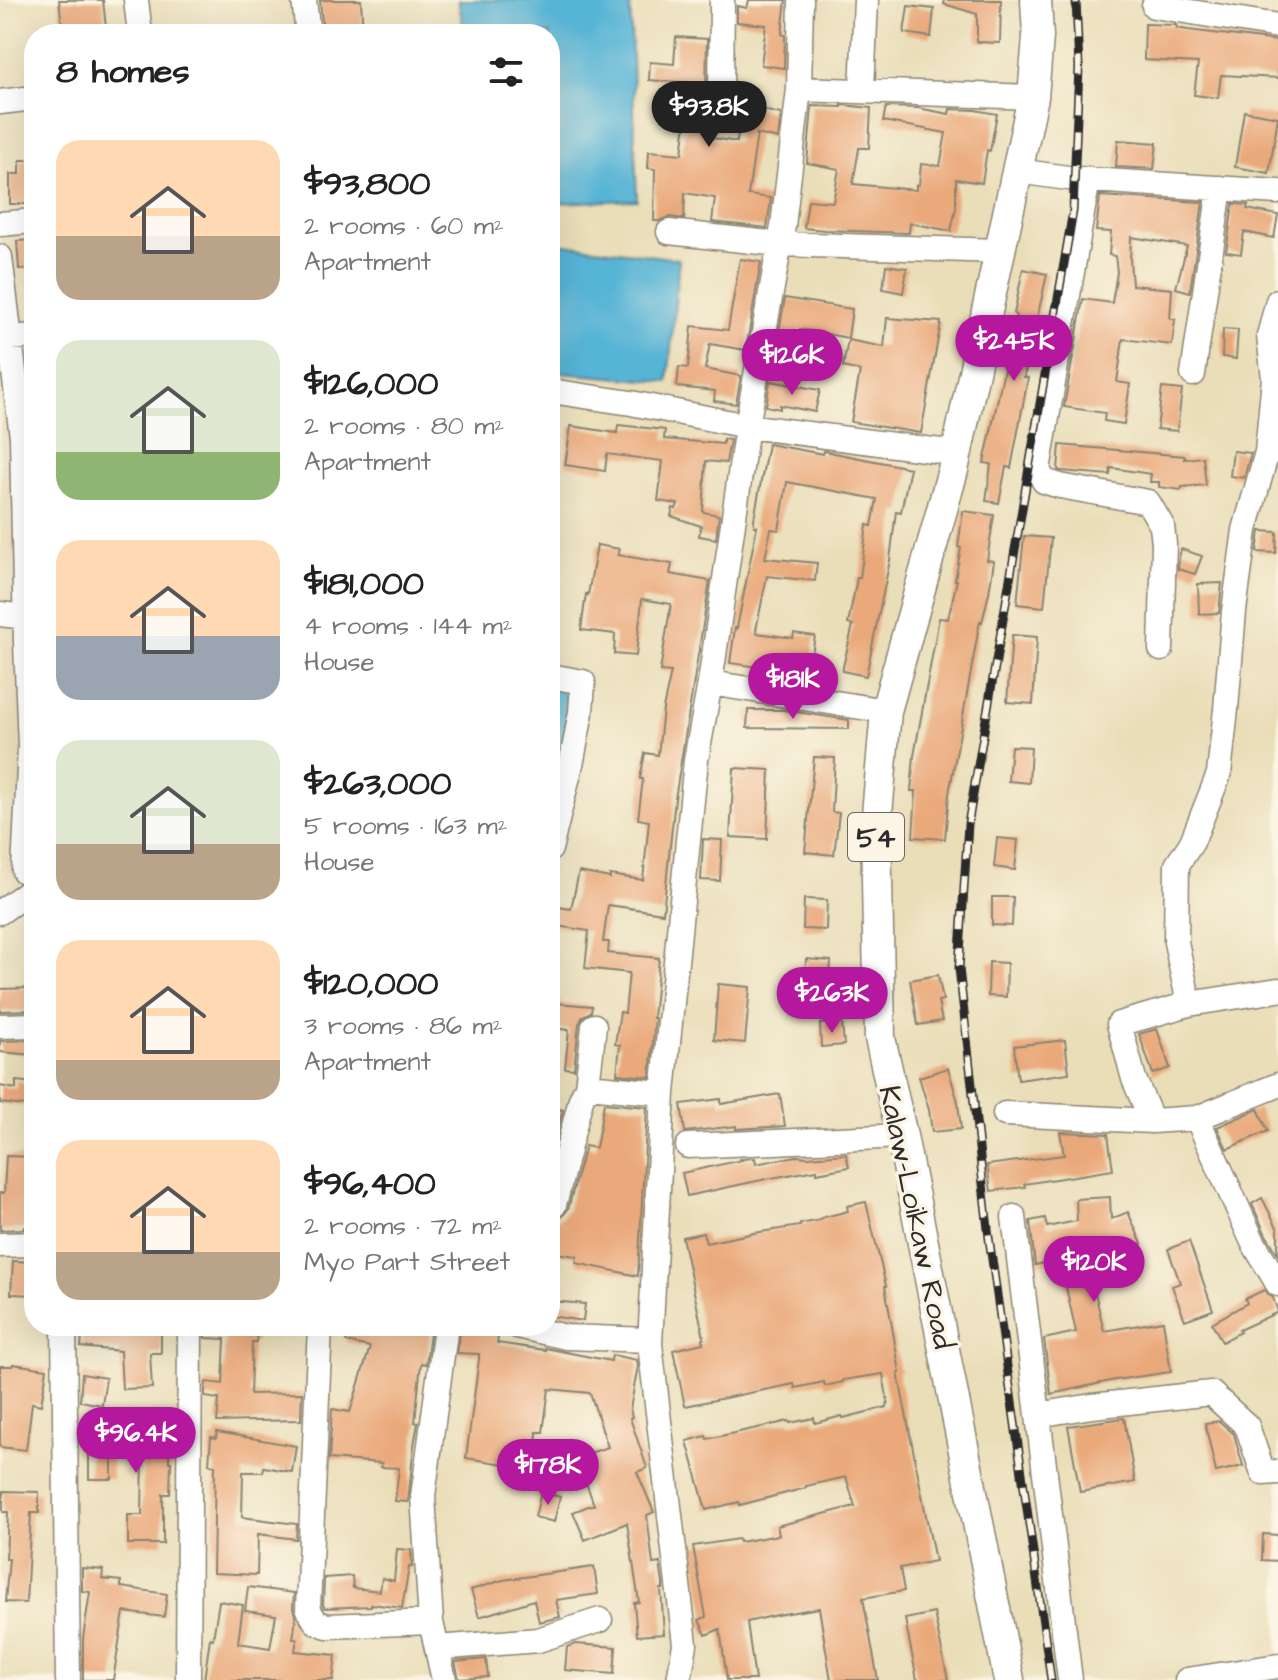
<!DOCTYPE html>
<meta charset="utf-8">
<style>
body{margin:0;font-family:"Architects Daughter",sans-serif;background:#f2f2f2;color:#222;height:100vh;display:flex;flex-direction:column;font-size:30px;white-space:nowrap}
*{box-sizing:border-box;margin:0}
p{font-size:26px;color:#767676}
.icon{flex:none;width:44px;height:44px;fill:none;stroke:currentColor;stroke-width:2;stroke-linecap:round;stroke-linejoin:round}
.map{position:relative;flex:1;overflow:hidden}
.sheet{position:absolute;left:24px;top:24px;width:536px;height:1312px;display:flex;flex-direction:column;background:#fff;border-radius:32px;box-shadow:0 8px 32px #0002}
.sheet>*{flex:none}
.price{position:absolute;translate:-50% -68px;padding:0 18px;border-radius:28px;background:#b5179e;color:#fff;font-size:26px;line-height:52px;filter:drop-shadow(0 2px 4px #0008)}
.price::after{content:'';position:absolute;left:50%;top:48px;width:24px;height:18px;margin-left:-12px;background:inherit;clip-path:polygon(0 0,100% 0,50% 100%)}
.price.selected{background:#222;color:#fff}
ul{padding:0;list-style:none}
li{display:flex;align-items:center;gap:24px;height:200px;padding:0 32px}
li span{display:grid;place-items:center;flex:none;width:224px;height:160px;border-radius:24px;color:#555}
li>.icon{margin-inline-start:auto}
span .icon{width:96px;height:96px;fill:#fffc;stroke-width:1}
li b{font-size:34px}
h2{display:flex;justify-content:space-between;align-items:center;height:96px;padding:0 32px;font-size:34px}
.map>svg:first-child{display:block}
.water{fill:#57b4d5;stroke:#417080;stroke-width:2}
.building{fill:#eaa97a}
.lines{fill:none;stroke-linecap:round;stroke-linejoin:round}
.minor-casing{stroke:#8a8472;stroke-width:27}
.major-casing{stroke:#8a8472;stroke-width:33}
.minor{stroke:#fff;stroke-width:24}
.major{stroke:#fff;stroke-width:30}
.rail-casing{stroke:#2b2b2b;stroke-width:9}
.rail{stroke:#fcf5e5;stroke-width:6;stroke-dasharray:18;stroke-linecap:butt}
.labels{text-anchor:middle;stroke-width:7;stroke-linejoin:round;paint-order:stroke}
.shield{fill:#fcf5e5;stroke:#6a6863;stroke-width:2}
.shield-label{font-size:28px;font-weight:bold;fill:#2b2b2b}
.street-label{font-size:30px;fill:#2b2b2b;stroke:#fcf5e5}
</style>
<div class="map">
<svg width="1278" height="1680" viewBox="0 0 1278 1680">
<rect width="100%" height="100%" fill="#fcf5e5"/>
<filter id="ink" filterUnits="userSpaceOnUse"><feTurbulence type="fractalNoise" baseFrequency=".0125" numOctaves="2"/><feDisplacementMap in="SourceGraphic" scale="16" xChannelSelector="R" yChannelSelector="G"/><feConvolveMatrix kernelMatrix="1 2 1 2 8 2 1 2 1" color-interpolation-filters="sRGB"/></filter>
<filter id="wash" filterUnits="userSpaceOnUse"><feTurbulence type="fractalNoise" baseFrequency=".006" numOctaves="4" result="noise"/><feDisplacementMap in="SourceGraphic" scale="32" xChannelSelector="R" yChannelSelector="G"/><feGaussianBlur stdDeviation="1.8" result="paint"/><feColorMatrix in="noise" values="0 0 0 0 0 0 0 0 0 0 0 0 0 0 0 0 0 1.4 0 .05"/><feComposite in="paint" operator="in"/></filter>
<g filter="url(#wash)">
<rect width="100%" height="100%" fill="#eadeb9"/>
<path class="water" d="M458,0H630L637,200L555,203L550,202V34H465Z
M550,242L679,259L668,382L550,372Z
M550,683L576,685L558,782L550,795Z"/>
<g id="blocks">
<path class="building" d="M59,0H103L106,28L63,33Z
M320,0H361L363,34H323Z
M749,0H786L782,34L785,35L784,68L761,65L766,25L737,22V6L747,8Z
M944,0H1001L1000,43L977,42V14L944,4Z
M908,6L934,9L931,37L904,33Z
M1145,24L1176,25L1177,28L1188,30L1278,41V78L1221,75L1218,98L1194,95L1198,63L1144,60Z
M676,37L707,39L706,96L708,103L711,107L707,137L737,142L741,105L781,114L778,139L757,134L748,195L771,198L767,228L712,222L715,198L685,193L684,219L670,217L659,221H654L655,169L648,168L649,151L682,154L686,123H683L689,83L649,80L650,62L674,64Z
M842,105L871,108L869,148H859L853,184L916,190V185H919L921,164L940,166L946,133L883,121L886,107L918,108L949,114L950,109L975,110L997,114L990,151L987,150L982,183L956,179V208L951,231L910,223L909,233L824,230L804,228L808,200L833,202L839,169L807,163L812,106L842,107Z
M1244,111L1278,117L1269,173L1235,167Z
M1118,140L1157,143L1154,169L1116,167Z
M20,160H34V204H10V174H20Z
M1100,196L1203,202L1190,292L1176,288L1187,246L1131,237L1130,260L1132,285L1172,289L1170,319H1175L1172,345L1123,339L1117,382L1130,384L1124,424L1104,421L1105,413L1064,407L1083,299L1112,303L1117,272L1115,256L1109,255L1111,232L1096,231Z
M1233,204L1248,205L1247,209L1278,215L1274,238L1244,232L1241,254L1226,252Z
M34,240V269H19L17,241Z
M740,259L761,262L746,350L710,344L705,369L741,376L736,404L714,401L715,391L677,387L679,367L688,368L692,326L728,330Z
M886,265L907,268L903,293L883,289Z
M1023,269L1047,274L1024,377L1028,378L1011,468L1006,467L999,503L986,501L991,464L984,463L1016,315L1014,314Z
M785,298L852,309L848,338L800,329L795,358L775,354Z
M887,318L941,322L921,433L851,422L860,371L843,367L848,340L884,347Z
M1223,329L1238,330L1236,359L1222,357Z
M770,381L820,390L815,412L780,405V409L766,406Z
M1162,388L1182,390L1177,431L1157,429Z
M618,425L665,430L664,439L723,444V439L730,440L726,463L706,461L703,512L719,515L716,539L699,536L701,526L671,516L673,508L676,509L678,504L658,501L663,461L607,454L605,471L565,465L571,426L617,433Z
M768,444L823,454L824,451L910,468L901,512L896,511L890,560L866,676L842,671L853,625L848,624L857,578H860L867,525L872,526L877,499L787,482L779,530L771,529L765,558L817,563L815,581L767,576L756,630L757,633L793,638L794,633L815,636L808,677L766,668L730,663L735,628H737L757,526H754V519Z
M1060,445L1185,456L1184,459L1203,457L1206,485L1182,487L1181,490L1159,487V482H1150L1151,474L1111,468L1110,475L1061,471L1058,470Z
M1233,451L1251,453L1244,478L1230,476Z
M963,511L994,515L987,560L994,561L989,593L982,622L980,621L949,794L945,839L913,837L916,791H911L914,756L939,618L948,619L957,580H955L961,548L958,547Z
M1260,531L1277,532L1276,553L1257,552Z
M1024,536L1051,538L1044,607L1017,604Z
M597,545L620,549L618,555L672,564L670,574L710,581L675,799L663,913L608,905L603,942H609L608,953L659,958L653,1018H655L650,1077L617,1074L620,1045L615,1044L620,1012L625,1013L629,973L585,968L589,931L550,925V906L571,909L579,872L610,878V875L643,880L649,821L638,819L643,779H640L645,753L658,755L663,709L671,672L660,671L671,604L642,599L636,656L614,654L615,634L581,630L586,594L588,595Z
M1181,549L1202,556L1195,574L1178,569L1179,558Z
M1222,583L1219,613L1199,614L1198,584Z
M1012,635L1037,637L1033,704L1007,702Z
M748,710H783L849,720V729L747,728Z
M1011,746L1031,747L1029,783L1008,781Z
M814,757L835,758L832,812L839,813L834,855L805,852Z
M734,768L770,770L767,839L730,837Z
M997,838L1018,840L1015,870L994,867Z
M703,839L722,840L720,881L701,880Z
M992,897H1013L1012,926L992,925Z
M804,899L827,900L826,930L803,929Z
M806,959L831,961L828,1004L803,1002Z
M989,962L1007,963L1006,997L988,996Z
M938,975L943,1000L938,1001L942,1021L918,1025L910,980Z
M718,984L750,987L745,1043L714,1040Z
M34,988V1010L0,1011V989Z
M555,1003L592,1006L591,1012L583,1016L579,1024L574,1069L565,1068L569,1030L552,1028Z
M842,1022L844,1045L821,1047L820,1024Z
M1157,1029L1170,1068L1153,1074L1139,1034Z
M34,1040V1055L0,1052V1041Z
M1065,1040L1069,1073L1018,1080L1014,1046Z
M948,1068L958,1102L961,1129L932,1132L929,1110L919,1077Z
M16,1081L34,1083V1107L0,1103V1086L16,1089Z
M780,1094L785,1126L736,1129V1126L685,1132L681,1104L721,1099V1104Z
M604,1103L647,1107L638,1276L576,1263L577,1256L555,1253L556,1247H550V1222L561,1218L568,1209L585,1146L596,1148Z
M550,1107L563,1110L550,1160Z
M1258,1109L1268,1131L1227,1149L1217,1127Z
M1060,1132L1108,1134L1113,1170L1024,1184L1025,1187L991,1191L987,1165L1064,1155Z
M846,1154L849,1167L817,1173V1170L771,1178L687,1196L682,1173L742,1160L741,1159L755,1158L756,1164L796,1156L808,1157Z
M6,1156L34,1157V1227H25V1229L0,1230V1193H4Z
M1110,1197L1111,1219L1128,1212L1142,1244L1126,1250L1124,1247L1087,1258L1104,1331L1163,1321L1171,1372L1115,1380L1051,1394L1044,1339L1076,1332L1060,1260L1035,1265L1030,1221L1045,1218L1047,1227L1077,1221L1076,1199Z
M1262,1198L1278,1229V1254L1266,1235L1252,1204Z
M866,1202L886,1286H885L900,1373H898L935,1561L900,1568L904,1591L863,1598L878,1680H831L819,1608L777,1615L747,1622L755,1680H727L720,1629L706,1635L699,1620L706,1617L693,1546L738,1539L739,1542L779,1535L777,1526L855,1506L846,1477L806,1486V1488L740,1505L739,1502L706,1510L687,1441L706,1436L707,1439L789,1421L790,1423L814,1418L815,1423L842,1416L843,1418L887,1407V1403H888L883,1374L843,1380V1382L825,1386L824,1382L795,1388L794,1384L685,1406L673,1350L703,1343L702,1339L704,1338L682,1237L703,1233L706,1243L754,1233L800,1226V1224L821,1220V1218L848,1211L847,1206Z
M1189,1241L1213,1310L1185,1320L1172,1286L1180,1283L1168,1249Z
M13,1261L34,1262V1295L11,1294Z
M1264,1290L1273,1298L1278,1312L1239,1330L1240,1332L1222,1342L1212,1323L1247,1303L1245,1299Z
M550,1301L585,1304L583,1321L550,1316Z
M83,1326L161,1327V1353H150L152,1388L122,1389L120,1351L81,1347Z
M205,1326H258L256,1342H252L250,1394L302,1393L301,1420L217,1422L219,1399L205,1397V1391L206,1382L223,1384L225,1339L205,1338Z
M349,1326H431L426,1364L421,1363L415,1422L418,1423L414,1445L408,1502L395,1501L399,1468L381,1467L382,1463L329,1459L332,1409L350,1412L370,1347L346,1342Z
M461,1326H473V1328L499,1333L497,1343L545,1350V1348L611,1361L612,1355L637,1360L638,1366L630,1409L632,1417L630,1418L647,1468L637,1472L654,1512L647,1515L653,1564L660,1563L663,1583V1589H661L664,1634L637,1636L634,1603L639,1602L627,1523L585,1540L573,1512L591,1505H594L577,1457L608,1447L590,1393L549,1389L543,1432H537L535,1472L511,1471V1465L466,1458L479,1359V1354L457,1353Z
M13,1364L47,1369L41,1405L32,1403L26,1450L0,1447V1366H12Z
M82,1374L106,1378L102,1405L80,1401Z
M1124,1418L1135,1482L1080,1492L1068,1426Z
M1219,1421L1234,1434L1243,1466L1216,1472L1205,1423Z
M142,1424L144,1435H169V1462H171L170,1494H163V1544H128V1515H142L143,1452L112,1457V1479H89V1452L86,1433Z
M217,1432L296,1446L292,1472L264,1467L263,1472H243L242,1517L297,1524L296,1539L258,1534L257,1575L213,1573L215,1465L209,1464L211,1437L216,1438Z
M3,1491L39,1492V1513H31L26,1603L5,1602L9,1559H6L8,1512H3Z
M541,1492L560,1497L554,1522L535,1517Z
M1263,1534L1278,1535V1561L1262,1560Z
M397,1549L411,1550L412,1567H409L402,1608L371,1604V1606L325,1608L323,1605L324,1578L352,1576L353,1588L380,1591L382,1578L394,1581Z
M594,1567L598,1594L556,1600L560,1617L539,1622L534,1600L479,1617L471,1590L503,1580Z
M82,1568L103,1570L102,1579L121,1581V1587L167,1594L164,1617L124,1612L113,1680H83V1638L90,1592L82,1591Z
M248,1587L294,1593L293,1608L296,1618L293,1639H297L295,1651L336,1655L333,1680H204L210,1638L213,1639L219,1601L243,1605L238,1643L270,1648L276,1615L245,1611Z
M934,1613L948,1680H917L905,1619Z
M575,1644L616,1647L614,1674L565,1670L567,1647Z
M486,1659L488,1677L459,1679L455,1662Z"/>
</g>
</g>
<g filter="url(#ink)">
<use href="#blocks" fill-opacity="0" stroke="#8a8472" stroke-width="2"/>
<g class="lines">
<g class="minor-casing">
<path id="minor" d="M136,0L140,34
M304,0L308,34
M1154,6L1278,26
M799,89L1033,97
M862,91L866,0
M721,96L722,0
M0,102L34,98
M1017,171L1075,179L1278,192
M1088,179L1038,470L1044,481L1060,486L1148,502L1162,526L1164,544L1161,649
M0,224L34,221
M669,232L779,244L1000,251
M0,257L22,437L26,643L30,747L24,871L34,876
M0,339L34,336
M1193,374L1220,188
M550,391L631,403L747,426L956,453
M0,614L34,618
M550,676L583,682L581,712L572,760L550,849
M710,683L886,711
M0,912L34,888
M1189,1004L1176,942L1177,865L1192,842L1219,774L1226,709L1234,611L1245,530L1267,452L1274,378L1269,336L1278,301
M0,1026L34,1025
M587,1086L594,1026
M1005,1114L1152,1121L1197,1118L1278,1085
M1197,1118L1253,1242L1278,1284
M1152,1121L1134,1079L1119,1024L1189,1004L1278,990
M688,1146L902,1136
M550,1207L554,1205L581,1099L587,1086L663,1093
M1014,1217L1070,1680
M0,1245L34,1244
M64,1326L68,1680
M320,1326L308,1609L316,1622L327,1626L431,1622
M517,1326L566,1337L650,1340
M1038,1415L1092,1406L1211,1393L1247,1426L1263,1473L1278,1472
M437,1648L538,1640L600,1620
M188,1680L190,1326
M444,1680L431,1622L423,1496L446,1326
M679,1680L685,1644L650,1344L663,1093L696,760L710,683L747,426L783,226L799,89L801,0
M1187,1680L1278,1666"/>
</g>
<g class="major-casing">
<path id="major" d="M1009,1680L902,1136L880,1038L876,826L886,711L953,470L1033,97L1038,37L1036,0"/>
</g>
<use href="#minor" class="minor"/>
<use href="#major" class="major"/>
<g class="rail-casing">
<path id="rail" d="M1051,1680L989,1238L959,968L968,824L1073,211L1079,67L1076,0"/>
</g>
<use href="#rail" class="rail"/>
</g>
</g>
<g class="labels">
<rect class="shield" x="848" y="813" width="56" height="48" rx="6"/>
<g class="shield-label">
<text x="876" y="847">54</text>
</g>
<g class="street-label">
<text transform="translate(917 1217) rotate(78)" y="10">Kalaw-Loikaw Road</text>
</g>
</g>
</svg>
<b class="price selected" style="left:709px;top:149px">$93.8K</b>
<b class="price" style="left:1014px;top:383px">$245K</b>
<b class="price" style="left:792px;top:397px">$126K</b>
<b class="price" style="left:793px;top:721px">$181K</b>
<b class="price" style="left:832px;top:1035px">$263K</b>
<b class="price" style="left:1094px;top:1304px">$120K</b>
<b class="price" style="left:136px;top:1475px">$96.4K</b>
<b class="price" style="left:548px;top:1507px">$178K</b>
<section class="sheet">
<h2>8 homes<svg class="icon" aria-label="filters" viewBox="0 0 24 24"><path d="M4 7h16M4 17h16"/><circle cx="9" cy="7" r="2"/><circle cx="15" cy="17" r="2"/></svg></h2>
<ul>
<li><span style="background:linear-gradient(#ffd9b3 60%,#b9a48a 0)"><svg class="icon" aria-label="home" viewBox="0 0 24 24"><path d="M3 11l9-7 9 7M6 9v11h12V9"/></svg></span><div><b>$93,800</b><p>2 rooms · 60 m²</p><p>Apartment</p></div></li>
<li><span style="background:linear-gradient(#dfe7d0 70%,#8fb573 0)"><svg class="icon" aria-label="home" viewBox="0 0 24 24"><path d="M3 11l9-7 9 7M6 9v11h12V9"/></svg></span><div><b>$126,000</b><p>2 rooms · 80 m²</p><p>Apartment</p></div></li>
<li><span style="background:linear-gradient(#ffd9b3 60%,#9aa5b1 0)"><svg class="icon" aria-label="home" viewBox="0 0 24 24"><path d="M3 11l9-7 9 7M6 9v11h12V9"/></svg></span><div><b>$181,000</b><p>4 rooms · 144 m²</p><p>House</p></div></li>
<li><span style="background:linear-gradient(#dfe7d0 65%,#b9a48a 0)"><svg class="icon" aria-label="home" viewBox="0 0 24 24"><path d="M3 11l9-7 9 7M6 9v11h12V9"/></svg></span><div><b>$263,000</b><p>5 rooms · 163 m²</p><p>House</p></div></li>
<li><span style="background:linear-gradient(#ffd9b3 75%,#b9a48a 0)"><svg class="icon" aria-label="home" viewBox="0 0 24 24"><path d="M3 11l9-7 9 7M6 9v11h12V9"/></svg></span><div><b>$120,000</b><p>3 rooms · 86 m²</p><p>Apartment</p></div></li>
<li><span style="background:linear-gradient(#ffd9b3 70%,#b9a48a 0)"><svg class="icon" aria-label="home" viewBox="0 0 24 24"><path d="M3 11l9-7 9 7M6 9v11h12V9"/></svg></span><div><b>$96,400</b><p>2 rooms · 72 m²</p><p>Myo Part Street</p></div></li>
</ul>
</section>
</div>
